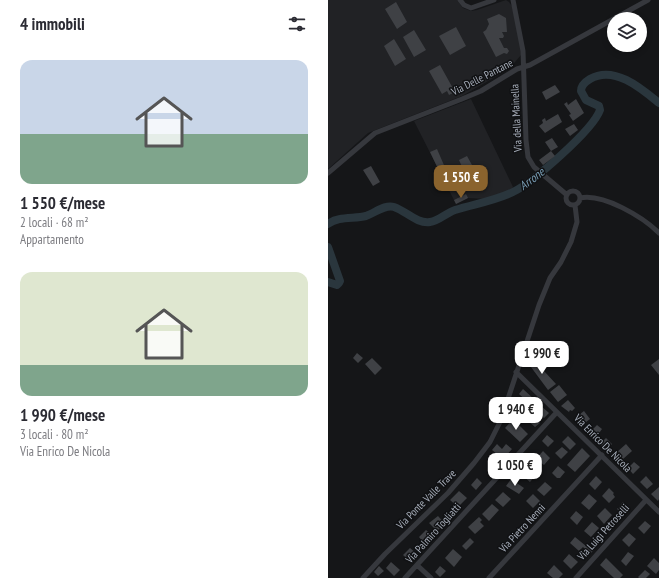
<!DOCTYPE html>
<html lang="it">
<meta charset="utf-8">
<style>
body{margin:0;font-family:"PT Sans Narrow",sans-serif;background:#f2f2f3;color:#2b2b33;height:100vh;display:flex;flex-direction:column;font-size:15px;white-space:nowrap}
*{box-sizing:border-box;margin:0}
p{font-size:13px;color:#7c7c81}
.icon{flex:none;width:22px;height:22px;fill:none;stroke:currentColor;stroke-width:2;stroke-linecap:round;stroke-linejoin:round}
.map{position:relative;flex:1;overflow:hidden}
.drawer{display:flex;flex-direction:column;background:#fff;width:328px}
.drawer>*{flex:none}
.fabs{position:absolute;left:279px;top:12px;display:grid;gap:8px}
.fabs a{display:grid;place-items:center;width:40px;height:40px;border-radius:50%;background:#fff;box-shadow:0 2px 6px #0003;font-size:20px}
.price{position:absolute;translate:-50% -34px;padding:0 9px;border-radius:8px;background:#fff;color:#222;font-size:13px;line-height:26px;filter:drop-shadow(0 1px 2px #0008)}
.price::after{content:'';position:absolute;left:50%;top:24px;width:12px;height:9px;margin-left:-6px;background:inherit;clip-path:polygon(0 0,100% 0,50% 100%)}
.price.on{background:#8a632d;color:#fff}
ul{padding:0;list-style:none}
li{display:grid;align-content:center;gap:8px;height:212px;padding:0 20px}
li span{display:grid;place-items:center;height:124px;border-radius:12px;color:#555}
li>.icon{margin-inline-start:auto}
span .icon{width:72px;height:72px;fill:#fffc;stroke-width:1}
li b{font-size:17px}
h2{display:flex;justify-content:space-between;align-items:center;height:48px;padding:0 20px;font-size:17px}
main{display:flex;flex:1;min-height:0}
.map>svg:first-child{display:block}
.built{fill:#212225}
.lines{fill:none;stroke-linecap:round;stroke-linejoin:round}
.river{stroke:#2a363d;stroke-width:8}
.building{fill:#3f4145}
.minor{stroke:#36383d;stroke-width:5}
.labels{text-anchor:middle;stroke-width:3;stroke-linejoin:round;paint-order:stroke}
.street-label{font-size:11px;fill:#a6adb9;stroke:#101113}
.water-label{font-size:12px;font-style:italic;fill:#7a9fb7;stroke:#101113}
</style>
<main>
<section class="drawer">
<h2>4 immobili<svg class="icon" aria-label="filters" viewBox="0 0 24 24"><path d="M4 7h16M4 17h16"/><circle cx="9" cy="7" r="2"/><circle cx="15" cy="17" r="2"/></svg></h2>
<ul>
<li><span style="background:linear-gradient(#c9d6e8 60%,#7fa58c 0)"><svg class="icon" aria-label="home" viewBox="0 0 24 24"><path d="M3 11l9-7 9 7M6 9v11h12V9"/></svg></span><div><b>1 550 €/mese</b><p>2 locali · 68 m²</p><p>Appartamento</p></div></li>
<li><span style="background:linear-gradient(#dfe7d0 75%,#7fa58c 0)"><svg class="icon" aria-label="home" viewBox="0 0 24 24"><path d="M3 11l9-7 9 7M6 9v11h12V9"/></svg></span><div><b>1 990 €/mese</b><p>3 locali · 80 m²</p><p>Via Enrico De Nicola</p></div></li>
</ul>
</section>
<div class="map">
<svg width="331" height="578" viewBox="0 0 331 578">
<rect width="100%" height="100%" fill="#151618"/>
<path class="built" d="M0,0H129L135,8L143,11L149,10L178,0L181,2L184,6L194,51L193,55L181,69L134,96L40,133L0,169Z
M143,99L185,187L184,189L166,197L159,199L140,198L128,204L86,121Z"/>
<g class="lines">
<path class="river" d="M0,224C10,216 26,219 38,216C47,213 57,204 66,207C78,211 89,224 102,222C111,221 118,213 127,210C146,204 166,201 185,192C204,183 265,130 272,110L271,106L258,100L253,91C253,86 257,82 262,79C286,65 313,88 331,103
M0,247L12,281L11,283L9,285L0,282"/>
</g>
<path class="building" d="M68,2L79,22L69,29L57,9Z
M171,14L178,18L179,32H174L176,36L175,38H171L176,48H179L181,51L179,54L176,53L168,57L155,32L158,30L161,24L159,19Z
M128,27L138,46L122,55L111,36Z
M86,30L98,50L86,57L75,37Z
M66,39L78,59L67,66L56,46Z
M112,65L127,92L121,95L119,91L114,94L101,71Z
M227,85L232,92L218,100L214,92Z
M248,99L256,113L245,121L241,115L243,114L236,104L239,102L240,105Z
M230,114L234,122L217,133L211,126L215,123L214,120L217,118L218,121Z
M246,124L250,130L242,136L237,129Z
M224,138L230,147L223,151L217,142Z
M109,149L122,179L121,180L123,184L121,185L122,188L120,189L118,184L116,185L115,183L117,181L111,184L109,179L114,177L102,152Z
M223,151L227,156L215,165L211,160Z
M139,156L144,165L135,169L131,160Z
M43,166L52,182L45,186L35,170Z
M138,194L140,198L128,204L126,200Z
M29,353L35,358L30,363L25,358Z
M44,358L54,368L47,375L37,364Z
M205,359L228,384L220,390L200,363Z
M331,359V375L323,365Z
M231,385L239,395L230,402L222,392Z
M195,389L207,400L203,405L191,394Z
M240,400L247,408L244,411L242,410L241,412L233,406Z
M212,405L221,413L216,418L207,409Z
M256,411L262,419L254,425L248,417Z
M202,414L212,423L207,427L198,419Z
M185,419L200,434L192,442L177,428Z
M269,425L274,429L269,436L263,431Z
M219,435L226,441L220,447L214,441Z
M240,436L248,444L242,450L234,442Z
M278,438L284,444L278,450L272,444Z
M169,444L174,449L178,444L184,449L170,465L164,460L169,454L164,450Z
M298,444L304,451L295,459L289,452Z
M234,447L240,452L233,459L227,453Z
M254,448L262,456L247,472L239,465Z
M215,451L222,458L216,465L208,459Z
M306,462L312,467L305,474L300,468Z
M230,466L237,472L232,478H229L224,473Z
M200,470L207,476L202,482L195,476Z
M268,476L274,482L267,490L261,484Z
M318,476L325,484L319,489L312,482Z
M149,478L154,483L148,490L143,485Z
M183,479L196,488L191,494L178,486Z
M217,482L224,488L216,496L209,490Z
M331,487V499L330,501L323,494Z
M281,488L286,493L285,494L287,497L281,503L274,496Z
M131,491L139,498L130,507L122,500Z
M175,492L183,499L175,507L167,500Z
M205,494L212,501L205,508L198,501Z
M261,494L269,501L261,510L253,503Z
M295,502L301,508L295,514L289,509Z
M164,504L171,510L161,521L154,514Z
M277,508L284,515L276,524L269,516Z
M248,511L255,517L249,525L242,518Z
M110,516L117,524L109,531L101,523Z
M151,517L154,520L152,522L156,526L147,534L140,527Z
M317,521L323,526L316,534L310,528Z
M264,522L271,528L263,537L256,531Z
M98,530L105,536L97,544L91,537Z
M301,533L308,539L301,547L294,540Z
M247,537L258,546L260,544L266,550L260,556L255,551L257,549L255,547L251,551L242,543Z
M142,538L146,542L138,550L134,546Z
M82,548L90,555L83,562L75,555Z
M125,549L134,557L126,567L117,558Z
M300,552L306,556L298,566L293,561Z
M241,554L250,562L243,569L235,561Z
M278,558L295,575L292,578H286L272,565Z
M326,558L331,563V570L328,574L319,566Z
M63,562L72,570L66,576L58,568Z
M226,565L235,574L231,578H225L219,573Z
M51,566L56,571L50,576L46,572Z
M112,566L118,571L112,577L107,572Z
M317,570L322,574L318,578H311L310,577Z"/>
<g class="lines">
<path class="minor" d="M132,0L136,5L143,8L166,0
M185,0L195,51L198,140L200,157L206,167L239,195
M0,173L47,133L134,99L153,91L189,69L202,65L320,0
M238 198a7 7 0 1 1 14 0a7 7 0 1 1-14 0Z
M252,198C275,193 315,217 331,233
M188,372L331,512
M89,565L103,578
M35,578L57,554L120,493L146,463L162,442L173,420L211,305L222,278L233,262L243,242L249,222L247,205
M77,578L229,412
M161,578L274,455
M248,578L318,500"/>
</g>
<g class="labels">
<g class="street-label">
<text transform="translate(154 77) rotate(-27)" y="4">Via Delle Pantane</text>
<text transform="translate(188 118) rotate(-93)" y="4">Via della Mainella</text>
<text transform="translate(275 443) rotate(45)" y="4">Via Enrico De Nicola</text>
<text transform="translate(98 499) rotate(-45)" y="4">Via Ponte Valle Trave</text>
<text transform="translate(194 528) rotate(-47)" y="4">Via Pietro Nenni</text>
<text transform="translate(275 532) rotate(-48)" y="4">Via Luigi Petroselli</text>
<text transform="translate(105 533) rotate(-48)" y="4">Via Palmiro Togliatti</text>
</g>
<g class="water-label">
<text transform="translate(204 179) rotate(-37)" y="4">Arrone</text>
</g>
</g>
</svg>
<div class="fabs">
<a><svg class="icon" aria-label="layers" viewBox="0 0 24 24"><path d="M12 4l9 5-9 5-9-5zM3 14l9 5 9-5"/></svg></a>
</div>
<b class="price on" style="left:133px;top:199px">1 550 €</b>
<b class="price" style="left:214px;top:375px">1 990 €</b>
<b class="price" style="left:188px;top:431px">1 940 €</b>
<b class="price" style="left:187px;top:487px">1 050 €</b>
</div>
</main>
